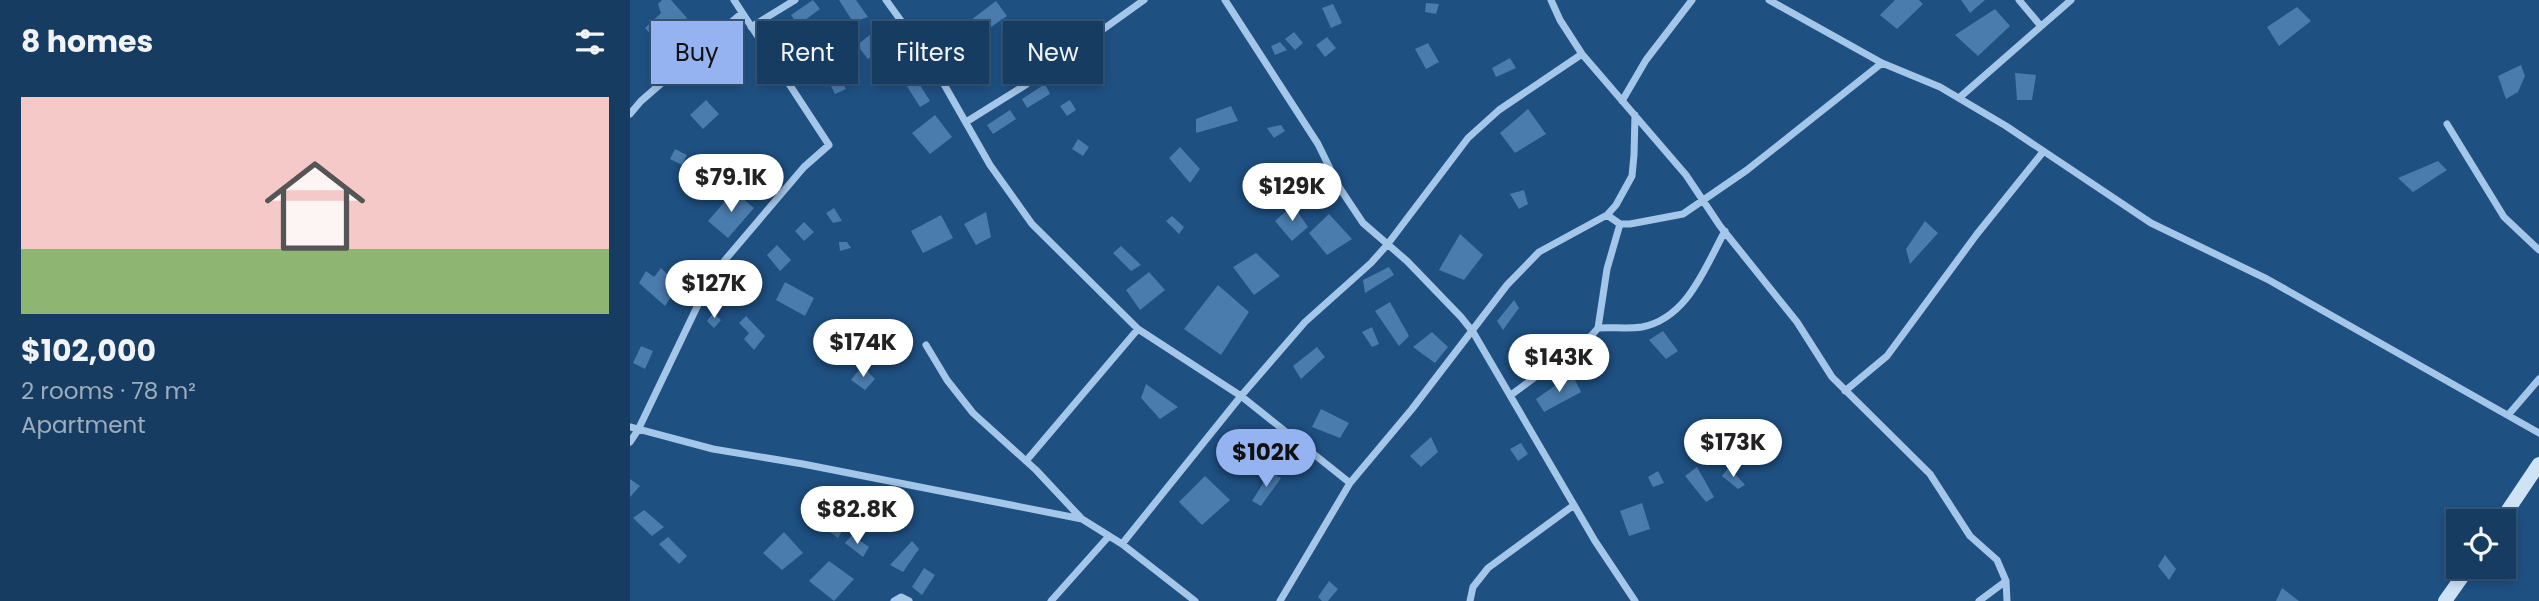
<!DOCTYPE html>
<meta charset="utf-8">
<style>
body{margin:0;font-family:Poppins,sans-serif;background:#1f4368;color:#f1f3f6;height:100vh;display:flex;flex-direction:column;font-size:26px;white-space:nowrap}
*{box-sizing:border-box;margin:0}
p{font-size:23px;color:#9eadbe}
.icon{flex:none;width:38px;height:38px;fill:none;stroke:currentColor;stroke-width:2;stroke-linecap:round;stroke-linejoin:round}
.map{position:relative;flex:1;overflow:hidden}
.drawer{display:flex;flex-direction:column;background:#163c62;width:630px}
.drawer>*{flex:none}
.top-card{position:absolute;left:21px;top:21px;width:665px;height:63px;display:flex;gap:14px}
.fabs{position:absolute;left:1816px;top:509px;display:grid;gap:14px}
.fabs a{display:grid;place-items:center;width:70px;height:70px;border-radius:0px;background:#163c62;box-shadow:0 4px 10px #0003,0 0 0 2px #355677;font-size:35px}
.price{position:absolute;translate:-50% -60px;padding:0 16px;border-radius:24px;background:#fff;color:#222;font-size:23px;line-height:46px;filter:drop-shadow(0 2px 4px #0008)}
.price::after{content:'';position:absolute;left:50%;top:42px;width:21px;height:16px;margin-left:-10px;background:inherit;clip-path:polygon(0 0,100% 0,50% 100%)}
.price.active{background:#95b2f1;color:#111}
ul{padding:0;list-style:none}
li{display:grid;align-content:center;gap:14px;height:371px;padding:0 21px}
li+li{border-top:2px solid #355677}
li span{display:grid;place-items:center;height:217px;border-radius:0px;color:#555}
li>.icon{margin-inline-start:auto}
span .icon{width:126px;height:126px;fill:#fffc;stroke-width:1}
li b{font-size:30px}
h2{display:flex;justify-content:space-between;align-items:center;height:84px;padding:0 21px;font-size:30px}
.tag{padding:0 24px;border-radius:0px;background:#163c62;box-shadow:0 4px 10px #0003,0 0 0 2px #355677;font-size:24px;line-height:63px}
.tag.active{background:#95b2f1;color:#111}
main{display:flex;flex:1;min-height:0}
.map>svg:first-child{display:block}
.building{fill:#4a7cad}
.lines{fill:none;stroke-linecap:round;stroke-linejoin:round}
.street{stroke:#a4c7e9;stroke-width:7}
.secondary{stroke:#cfe3f7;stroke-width:14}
</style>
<main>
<section class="drawer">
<h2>8 homes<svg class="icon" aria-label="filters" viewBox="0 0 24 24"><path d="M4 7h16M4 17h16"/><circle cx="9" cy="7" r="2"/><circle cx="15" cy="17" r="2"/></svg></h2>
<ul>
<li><span style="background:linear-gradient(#f6c9c9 70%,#8fb573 0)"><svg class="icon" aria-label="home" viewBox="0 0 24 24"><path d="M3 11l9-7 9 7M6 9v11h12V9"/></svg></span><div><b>$102,000</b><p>2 rooms · 78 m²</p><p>Apartment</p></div></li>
</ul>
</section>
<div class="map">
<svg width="1909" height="601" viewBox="0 0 1909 601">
<rect width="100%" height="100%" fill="#1e5082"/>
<path class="building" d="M32,0H41L57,18L28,43L15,28L31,13L28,4Z
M183,0L190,9L168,25L161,15Z
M209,0H226L238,17L223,22Z
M1265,0H1289L1293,4L1267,29L1250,15Z
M1331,0H1355L1340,13Z
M366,1L377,16L345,38L333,26Z
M796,3L809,4L806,14L795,12Z
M703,4L712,23L701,28L692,8Z
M1667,7L1681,21L1649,46L1637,27Z
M1365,9L1380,26L1348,56L1325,35Z
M245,31L256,45L238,59L227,45Z
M664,32L673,43L665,50L655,39Z
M697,37L706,48L695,57L686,45Z
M650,42L657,50L645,55L641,46Z
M798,43L809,62L796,69L785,49Z
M880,58L886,68L866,77L862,68Z
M1891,65L1895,76L1888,92L1876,99L1868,76Z
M1385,73L1406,75L1402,100H1387Z
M285,77L300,101L290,107L275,83Z
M211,80L216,89L205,94L201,86Z
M415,84L420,94L397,108L392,99Z
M76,100L89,114L73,129L60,115Z
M440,100L446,110L437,116L430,106Z
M601,106L608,121L566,133V119Z
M898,109L916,134L885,153L870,133Z
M380,110L386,119L363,134L357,125Z
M305,115L322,137L300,154L282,133Z
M651,125L655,131L644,138L637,128Z
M448,139L459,147L453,156L442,149Z
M550,147L570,169L560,183L539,158Z
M45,149L57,155L52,165L40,159Z
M1808,161L1817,170L1783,192L1768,178Z
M894,190L898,204L889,209L880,194Z
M104,191L124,208L98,238L78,221Z
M663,205L678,227L662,241L645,221Z
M204,208L212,221L203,223L196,213Z
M356,212L361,237L346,245L334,224Z
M699,214L722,239L697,255L679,233Z
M311,215L323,238L293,253L281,231Z
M542,216L554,227L549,234L536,221Z
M1295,221L1308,233L1280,264L1276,249Z
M174,222L184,232L174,241L165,231Z
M830,234L853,255L834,280L809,270Z
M209,242H217L221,248L210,251Z
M147,245L161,260L150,271L137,255Z
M491,246L511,265L501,271L483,253Z
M626,253L650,276L624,295L603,267Z
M759,267L764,275L735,293L733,280Z
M31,268L41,278L36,285L45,291L35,306L9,283L16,271L24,277Z
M519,272L535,290L510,310L496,290Z
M155,282L184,298L175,316L146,300Z
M588,285L619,312L591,355L554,329Z
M884,300L889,308L873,330L867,321Z
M760,302L779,336L769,346L745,311Z
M83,313L91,320L84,328L77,321Z
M116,316L135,336L124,350L114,339L119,333L109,323Z
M742,327L749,344L742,347L732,332Z
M1033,331L1048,351L1036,359L1019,340Z
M802,332L818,347L805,363L783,347Z
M11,346L23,351L15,369L3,363Z
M687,347L695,357L671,379L663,366Z
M232,366L245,379L235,390L221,380Z
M942,374L951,392L914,412L906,399Z
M516,384L548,407L530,419L511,398Z
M691,409L719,423L710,438L682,427Z
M630,429L651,447L637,456L620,441Z
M801,437L808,452L791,467L780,456Z
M891,443L898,454L888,461L880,449Z
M1067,467L1084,497L1076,502L1055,476Z
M1099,467L1115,485L1108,489L1092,476Z
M1028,471L1034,483L1023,487L1018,477Z
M640,472L651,478L631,506L622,501Z
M575,476L600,500L572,525L549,502Z
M0,479L10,486L0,497Z
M1012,503L1020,529L999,536L990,511Z
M212,508L221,516L208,538L193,527Z
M14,510L34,527L22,536L3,518Z
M154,532L173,553L152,570L133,553Z
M222,535L239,547L233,557L215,543Z
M38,537L57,556L49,564L29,544Z
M282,541L289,549L273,572L260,565Z
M1535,555L1546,569L1539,580L1528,566Z
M199,561L224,579L204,601L179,581Z
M294,568L305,575L292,595L282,587Z
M699,581L708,589L698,601H692L688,597Z
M1652,588L1669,601H1646Z"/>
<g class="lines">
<path class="street" d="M256,0L303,65L360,165L402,224L508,329L611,396L720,483
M595,0L688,144L709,187L733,223L777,261L831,317L843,332L965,541L1005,601
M921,0L930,20L952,54L1056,175L1090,226L1167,322L1202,377L1300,474L1340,536L1367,560L1376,581L1377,601
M1139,0L1252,63L1310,87L1376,126L1521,223L1637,279L1909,433
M1389,0L1410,25
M121,27L165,0
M1329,98L1441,0
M992,101L1016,60L1062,0
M0,114L11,101L112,13
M336,122L394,86L514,0
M1817,124L1874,217L1909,250
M977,215L990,224H1000L1053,214L1117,170L1252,63
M968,328C982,327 998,329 1012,327C1058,318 1075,267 1095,231
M296,345L317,380L343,413L406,470L451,518
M1215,391L1257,356L1347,234L1413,152
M881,395L962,335L968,328L977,269L990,224
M1879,414L1909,379
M0,427L83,449L173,464L452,519L492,544L565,601
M0,442L8,430L77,286L95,260L174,167L199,145L104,0
M396,461L508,329
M492,544L611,396L675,322L741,263L757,245L838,138L869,110L952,54
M264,601L271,597L279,601
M421,601L479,536
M650,601L720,483L782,409L877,285L909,252L977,215L986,205L1002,176L1004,155L1005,115
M840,601L843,587L858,568L944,505
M1349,601L1376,581"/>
<path class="secondary" d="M1870,522L1909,464
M1815,601L1839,567"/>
</g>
</svg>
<div class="fabs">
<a><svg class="icon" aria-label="locate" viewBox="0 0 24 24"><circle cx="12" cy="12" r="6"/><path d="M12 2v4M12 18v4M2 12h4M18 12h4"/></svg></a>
</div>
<b class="price" style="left:101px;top:214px">$79.1K</b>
<b class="price" style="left:662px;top:223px">$129K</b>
<b class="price" style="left:84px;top:320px">$127K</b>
<b class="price" style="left:233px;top:379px">$174K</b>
<b class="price" style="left:929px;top:394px">$143K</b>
<b class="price" style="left:1103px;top:479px">$173K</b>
<b class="price active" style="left:636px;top:489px">$102K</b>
<b class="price" style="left:227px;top:546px">$82.8K</b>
<div class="top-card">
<a class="tag active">Buy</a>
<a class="tag">Rent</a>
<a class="tag">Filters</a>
<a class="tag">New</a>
</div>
</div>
</main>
